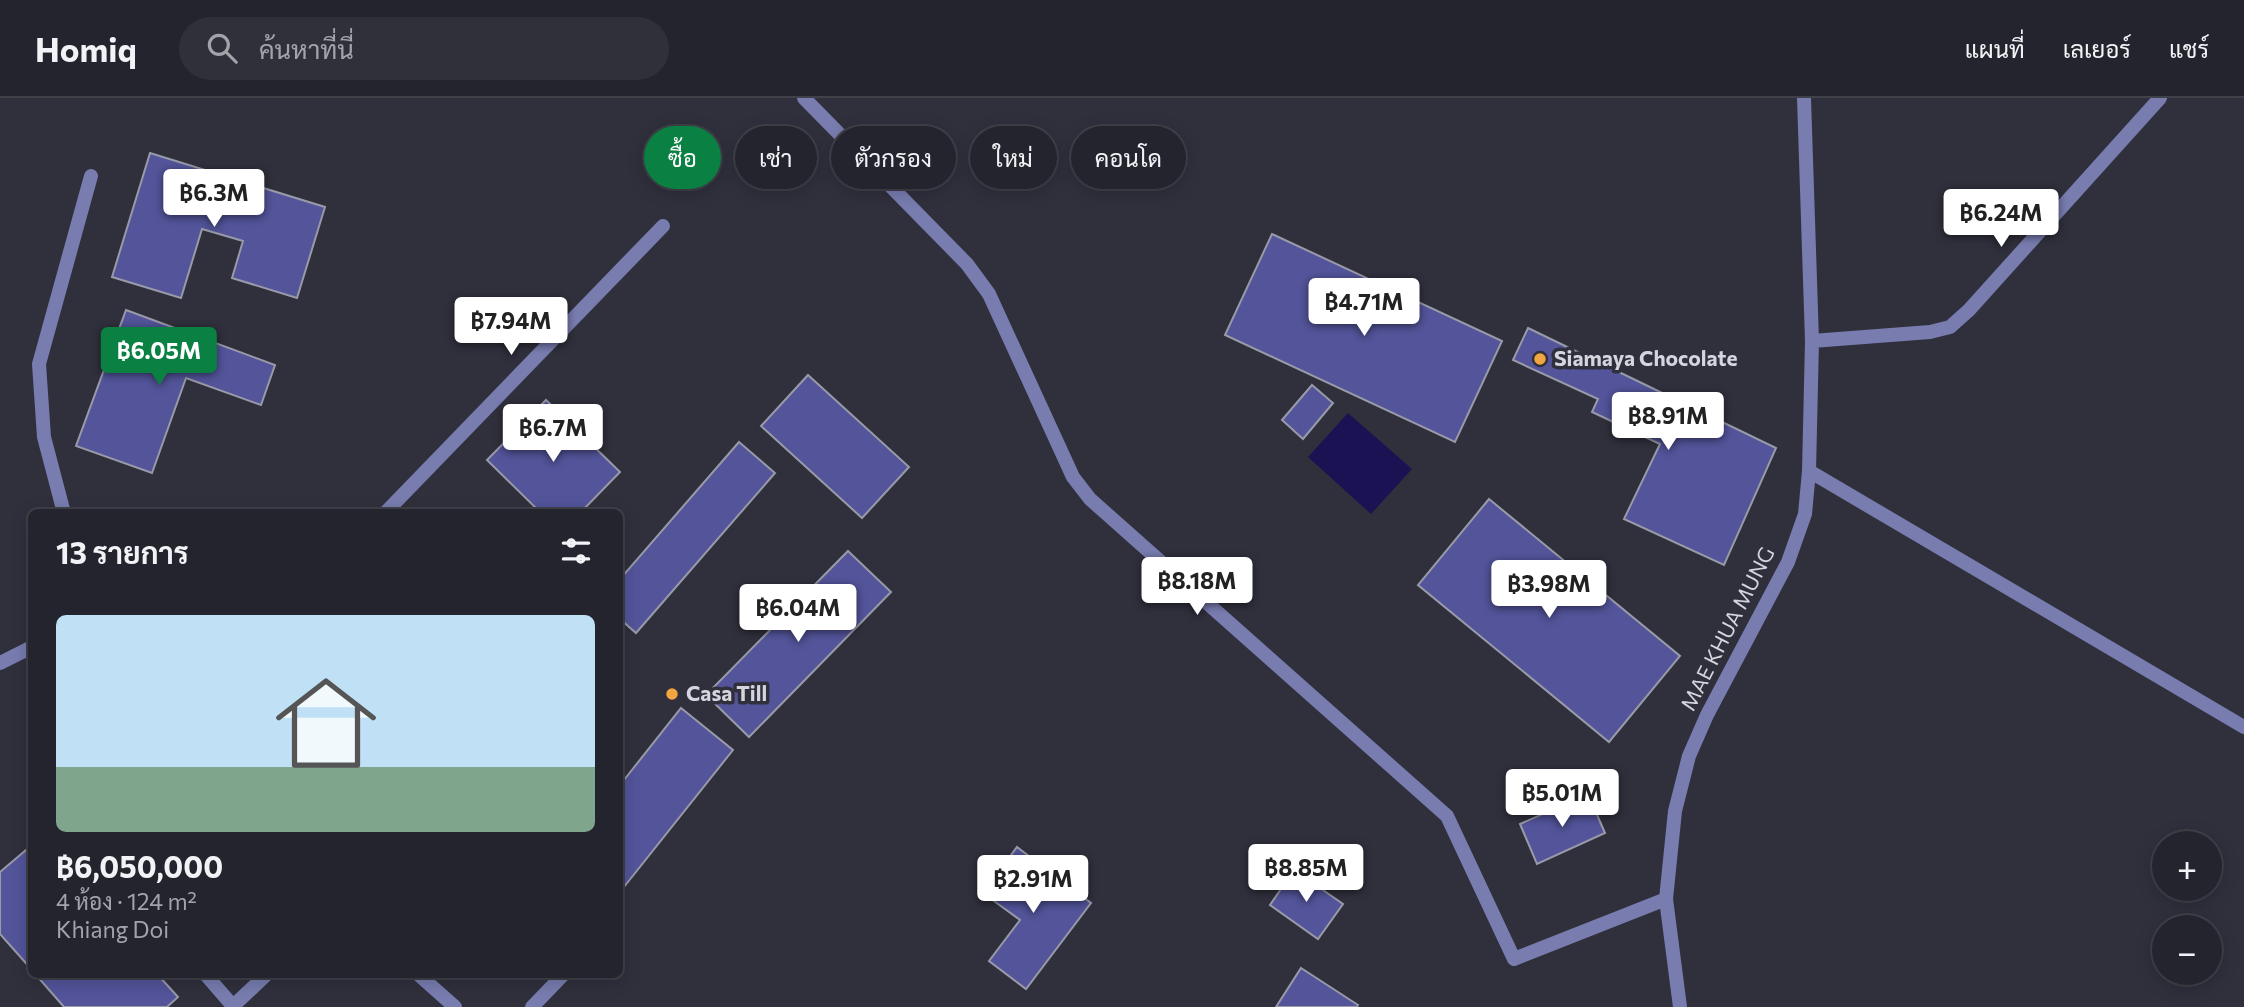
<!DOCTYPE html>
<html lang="th">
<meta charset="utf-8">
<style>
body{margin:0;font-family:Commissioner,Sarabun,sans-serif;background:#2f3039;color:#f1f3f6;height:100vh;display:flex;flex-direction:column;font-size:26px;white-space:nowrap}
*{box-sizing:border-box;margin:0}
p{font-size:23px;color:#a3a4aa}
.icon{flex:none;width:38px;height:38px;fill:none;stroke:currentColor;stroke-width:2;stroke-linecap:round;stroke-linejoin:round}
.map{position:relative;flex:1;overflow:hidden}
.details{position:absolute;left:28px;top:411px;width:595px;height:469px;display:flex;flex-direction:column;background:#23242d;border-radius:10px;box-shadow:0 4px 18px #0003,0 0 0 2px #404149}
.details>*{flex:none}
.top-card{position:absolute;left:644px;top:28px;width:665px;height:63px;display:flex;gap:14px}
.tools{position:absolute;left:2152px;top:733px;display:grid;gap:14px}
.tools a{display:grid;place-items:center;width:70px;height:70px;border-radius:50%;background:#23242d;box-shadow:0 4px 18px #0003,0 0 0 2px #404149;font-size:35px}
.price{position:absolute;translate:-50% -60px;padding:0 16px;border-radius:7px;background:#fff;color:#222;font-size:23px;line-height:46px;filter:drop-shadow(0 2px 4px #0008)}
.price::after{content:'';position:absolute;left:50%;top:42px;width:21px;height:16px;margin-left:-10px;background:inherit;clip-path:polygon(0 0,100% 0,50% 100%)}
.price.active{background:#0b8043;color:#fff}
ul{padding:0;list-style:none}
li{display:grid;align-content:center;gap:14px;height:371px;padding:0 28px}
li span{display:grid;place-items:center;height:217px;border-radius:10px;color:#555}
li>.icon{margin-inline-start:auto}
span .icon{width:126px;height:126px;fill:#fffc;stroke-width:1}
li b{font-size:30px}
h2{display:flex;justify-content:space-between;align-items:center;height:84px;padding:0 28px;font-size:30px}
.pill{padding:0 24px;border-radius:32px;background:#23242d;box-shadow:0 4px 18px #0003,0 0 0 2px #404149;font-size:24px;line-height:63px}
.pill.active{background:#0b8043;color:#fff}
header{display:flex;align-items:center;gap:42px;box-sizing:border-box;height:98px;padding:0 35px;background:#23242d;border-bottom:2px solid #404149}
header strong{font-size:33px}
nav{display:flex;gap:38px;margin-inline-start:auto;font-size:24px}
.search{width:490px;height:63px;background:#2f3039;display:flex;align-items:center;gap:18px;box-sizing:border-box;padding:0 24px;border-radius:38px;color:#a3a4aa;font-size:26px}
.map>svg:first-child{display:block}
.water{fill:#1b1253}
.building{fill:#53549a;stroke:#999aa8;stroke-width:2}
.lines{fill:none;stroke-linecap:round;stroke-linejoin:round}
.service{stroke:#787caf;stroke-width:14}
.minor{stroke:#787caf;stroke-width:14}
.poi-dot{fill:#f1a640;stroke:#2f303c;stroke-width:2.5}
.labels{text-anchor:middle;stroke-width:7;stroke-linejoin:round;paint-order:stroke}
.poi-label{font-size:21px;font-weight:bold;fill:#d5d6dd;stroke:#2f303c;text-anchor:start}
.street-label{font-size:21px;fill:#d5d6dd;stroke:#2f303c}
</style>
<header>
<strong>Homiq</strong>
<div class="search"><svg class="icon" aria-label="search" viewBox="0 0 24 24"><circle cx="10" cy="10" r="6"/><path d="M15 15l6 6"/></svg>ค้นหาที่นี่</div>
<nav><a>แผนที่</a><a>เลเยอร์</a><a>แชร์</a></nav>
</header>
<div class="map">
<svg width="2244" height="909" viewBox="0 0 2244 909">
<rect width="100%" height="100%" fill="#2f303c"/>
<path class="water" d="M1348,315L1412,371L1371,416L1308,359Z"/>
<path class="building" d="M150,55L325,109L297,200L232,180L243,143L202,131L181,200L112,179Z
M1272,136L1502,243L1455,344L1225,237Z
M126,212L275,267L261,307L186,280L152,375L76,348Z
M1528,230L1776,350L1724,467L1624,421L1660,346L1592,314L1598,301L1513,262Z
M808,277L909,369L862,420L761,328Z
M1312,287L1333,305L1303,341L1282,322Z
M546,302L620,374L580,415H541L487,362Z
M739,344L775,375L636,535L620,521V481Z
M1489,401L1680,558L1609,644L1418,487Z
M848,453L891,494L749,639L706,597Z
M681,610L733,652L620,794V687Z
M1588,696L1605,735L1537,766L1520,726Z
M32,747V872L0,836V774Z
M1017,749L1091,805L1026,891L989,863L1020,822L983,795Z
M1294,772L1343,806L1318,841L1270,807Z
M1301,870L1358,907L1357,909H1276Z
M36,877H158L178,899L167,909H64Z"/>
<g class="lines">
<path class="service" d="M206,877L233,908"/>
<path class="minor" d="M804,0L967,166L989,196L1073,379L1090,401L1447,718L1514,861L1666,801
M1812,243L1930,234L1950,229L1969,212L2160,0
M1809,373L2244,629
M64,415L44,339L39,266L91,78
M385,415L663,128
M0,565L32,549
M419,877L455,909
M232,909L266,877
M532,909L563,877
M1680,909L1666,801L1675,713L1689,658L1707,617L1788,464L1805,416L1809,373L1812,243L1804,0"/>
</g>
<g class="poi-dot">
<circle cx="1540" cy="261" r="7"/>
<circle cx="672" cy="596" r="7"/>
</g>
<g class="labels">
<g class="poi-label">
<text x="1554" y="268">Siamaya Chocolate</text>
<text x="686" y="603">Casa Till</text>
</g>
<g class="street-label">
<text transform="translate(1728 531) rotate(-63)" y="7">MAE KHUA MUNG</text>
</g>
</g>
</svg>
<div class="tools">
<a>+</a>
<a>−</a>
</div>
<b class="price" style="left:214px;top:131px">฿6.3M</b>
<b class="price" style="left:2001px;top:151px">฿6.24M</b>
<b class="price" style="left:1364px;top:240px">฿4.71M</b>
<b class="price" style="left:511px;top:259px">฿7.94M</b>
<b class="price active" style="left:159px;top:289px">฿6.05M</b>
<b class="price" style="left:1668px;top:354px">฿8.91M</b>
<b class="price" style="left:553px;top:366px">฿6.7M</b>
<b class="price" style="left:1197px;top:519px">฿8.18M</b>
<b class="price" style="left:1549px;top:522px">฿3.98M</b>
<b class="price" style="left:798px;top:546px">฿6.04M</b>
<b class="price" style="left:1562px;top:731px">฿5.01M</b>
<b class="price" style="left:1306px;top:806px">฿8.85M</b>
<b class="price" style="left:1033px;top:817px">฿2.91M</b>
<div class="top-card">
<a class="pill active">ซื้อ</a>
<a class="pill">เช่า</a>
<a class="pill">ตัวกรอง</a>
<a class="pill">ใหม่</a>
<a class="pill">คอนโด</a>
</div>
<section class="details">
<h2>13 รายการ<svg class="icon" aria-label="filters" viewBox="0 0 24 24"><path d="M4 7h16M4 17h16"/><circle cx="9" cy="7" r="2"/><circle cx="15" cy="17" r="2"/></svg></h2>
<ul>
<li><span style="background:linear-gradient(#bfe0f5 70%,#7fa58c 0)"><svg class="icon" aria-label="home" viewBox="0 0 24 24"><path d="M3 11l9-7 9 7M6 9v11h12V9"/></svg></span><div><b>฿6,050,000</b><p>4 ห้อง · 124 m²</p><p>Khiang Doi</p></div></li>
</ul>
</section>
</div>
